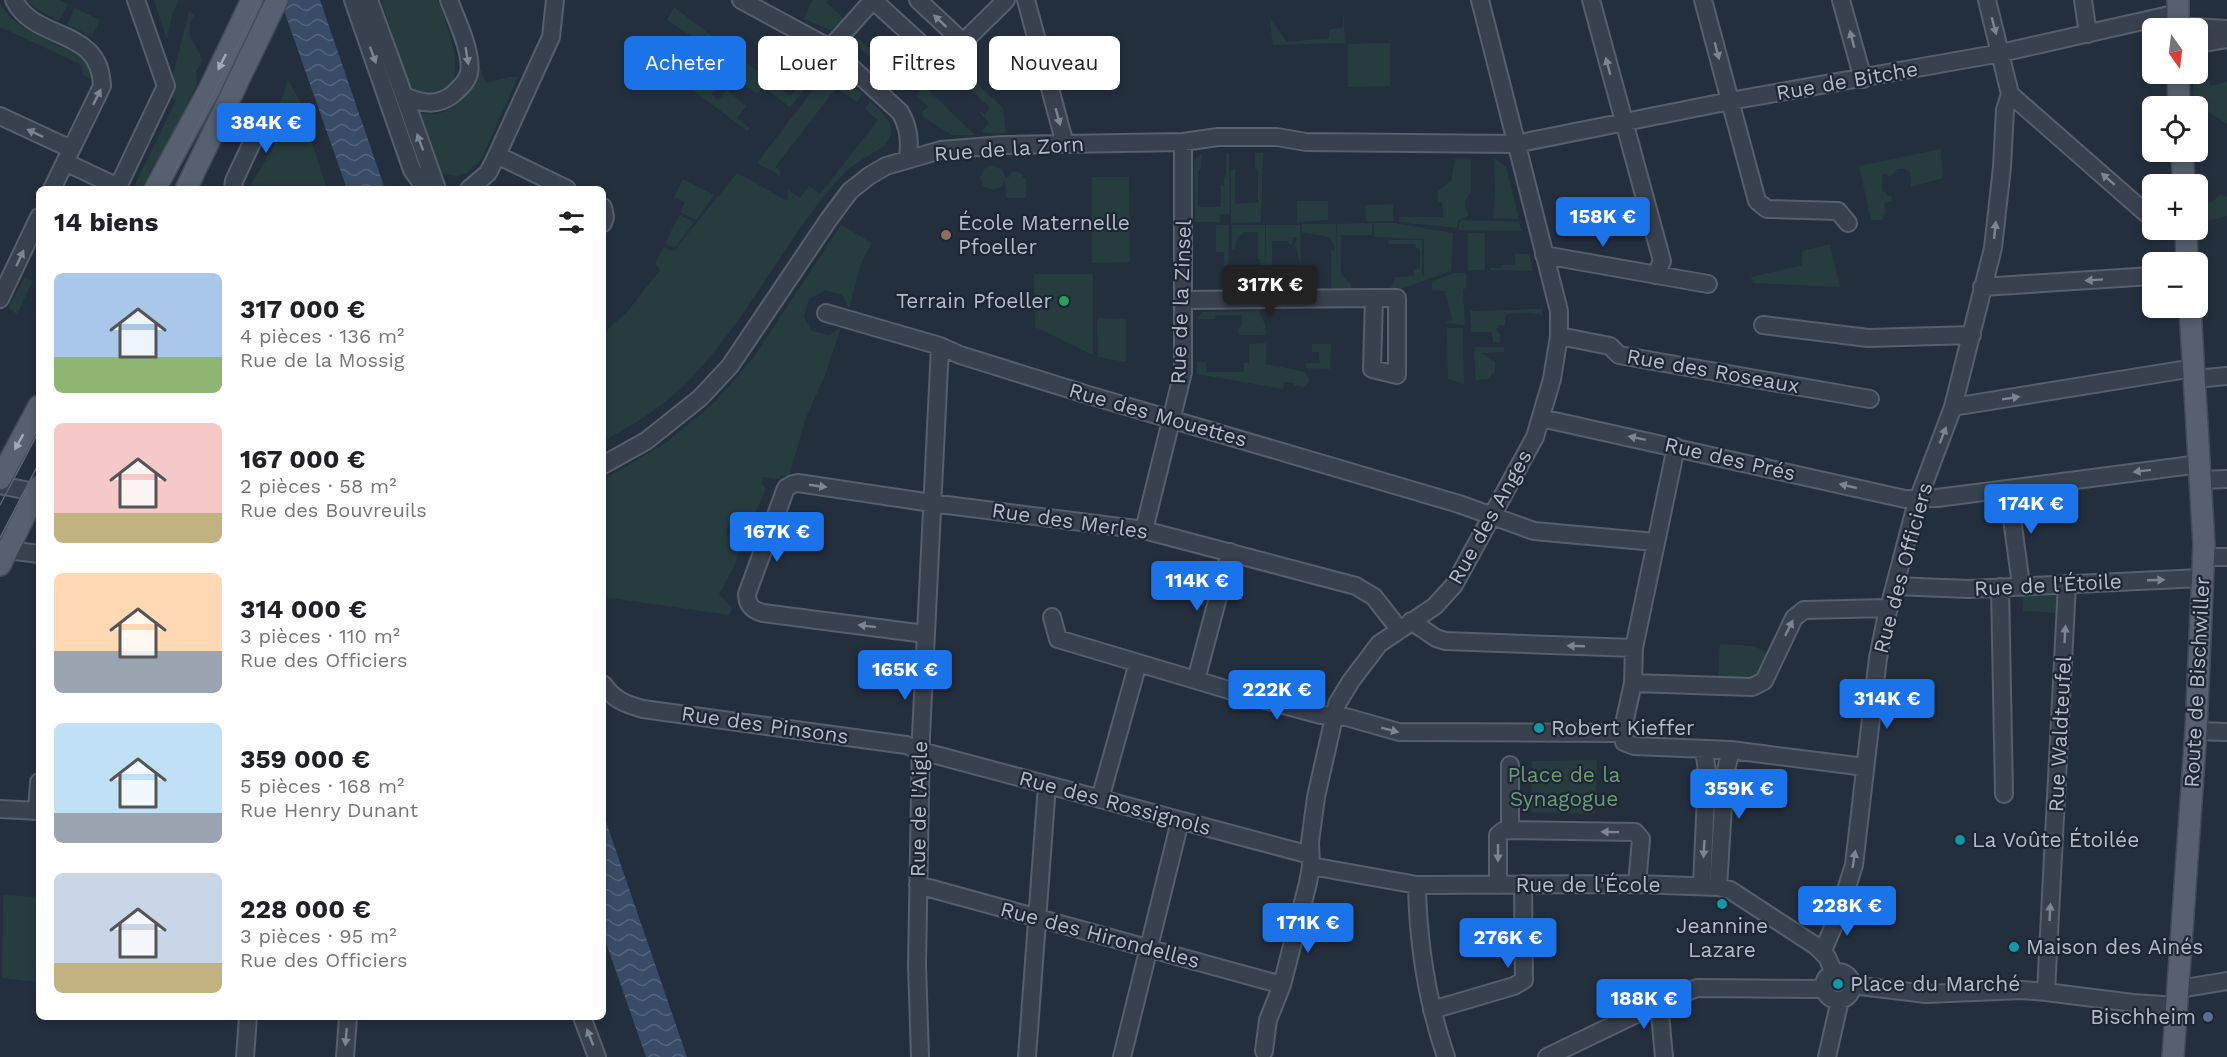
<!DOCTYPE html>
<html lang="fr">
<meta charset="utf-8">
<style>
body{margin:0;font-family:"Work Sans",sans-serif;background:#f2f2f2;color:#202124;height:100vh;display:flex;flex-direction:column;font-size:22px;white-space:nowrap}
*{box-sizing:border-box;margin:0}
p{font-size:20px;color:#757577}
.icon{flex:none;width:33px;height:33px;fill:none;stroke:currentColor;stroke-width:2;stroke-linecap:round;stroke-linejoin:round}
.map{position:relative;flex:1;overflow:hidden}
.sheet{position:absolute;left:36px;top:186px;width:570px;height:834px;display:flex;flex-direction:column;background:#fff;border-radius:9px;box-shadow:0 3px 9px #0003}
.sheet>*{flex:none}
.top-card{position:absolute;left:624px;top:36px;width:570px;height:54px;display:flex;gap:12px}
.needle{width:39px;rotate:166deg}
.controls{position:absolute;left:2142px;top:18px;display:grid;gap:12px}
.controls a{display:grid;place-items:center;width:66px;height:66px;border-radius:9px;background:#fff;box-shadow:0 3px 9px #0003;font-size:30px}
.price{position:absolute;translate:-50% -51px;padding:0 14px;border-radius:6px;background:#1a73e8;color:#fff;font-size:20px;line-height:39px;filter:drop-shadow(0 2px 3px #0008)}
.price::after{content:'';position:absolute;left:50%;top:36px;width:18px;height:14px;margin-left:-9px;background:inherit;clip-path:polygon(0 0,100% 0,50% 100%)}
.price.on{background:#222;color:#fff}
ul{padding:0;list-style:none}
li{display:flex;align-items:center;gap:18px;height:150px;padding:0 18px}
li span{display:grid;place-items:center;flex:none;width:168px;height:120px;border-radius:9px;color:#555}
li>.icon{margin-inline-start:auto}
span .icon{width:72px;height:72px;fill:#fffc;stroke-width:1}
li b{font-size:26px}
h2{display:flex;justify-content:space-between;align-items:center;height:72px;padding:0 18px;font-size:26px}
.chip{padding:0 21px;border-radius:9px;background:#fff;box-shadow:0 3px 9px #0003;font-size:21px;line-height:54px}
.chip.on{background:#1a73e8;color:#fff}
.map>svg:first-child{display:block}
.green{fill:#263c3f}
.water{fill:url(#water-waves)}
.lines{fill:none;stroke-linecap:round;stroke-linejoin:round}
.minor-casing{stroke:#565f6c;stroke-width:20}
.major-casing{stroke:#414a57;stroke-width:24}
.minor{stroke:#38414e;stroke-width:16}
.major{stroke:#56606e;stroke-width:21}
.tram{stroke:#5a6575;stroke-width:1.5}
.oneway{fill:#7c8592}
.oneway2{fill:#a1aab7}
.education-dot{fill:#8d6e63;stroke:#1d2633;stroke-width:2}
.leisure-dot{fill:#2e9e5b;stroke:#1d2633;stroke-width:2}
.culture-dot{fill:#0f9aa8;stroke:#1d2633;stroke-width:2}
.service-dot{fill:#5c6f8a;stroke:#1d2633;stroke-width:2}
.labels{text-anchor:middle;stroke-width:4.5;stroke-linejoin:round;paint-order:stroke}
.street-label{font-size:21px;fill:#b4bcc9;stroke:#1d2633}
.poi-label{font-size:21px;fill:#b4bcc9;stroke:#1d2633;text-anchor:start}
.park-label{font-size:21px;fill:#6b9a76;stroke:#1d2633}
</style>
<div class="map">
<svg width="2227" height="1057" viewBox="0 0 2227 1057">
<defs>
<pattern id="water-waves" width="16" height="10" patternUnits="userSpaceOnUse" patternTransform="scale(1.5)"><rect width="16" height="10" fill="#394c67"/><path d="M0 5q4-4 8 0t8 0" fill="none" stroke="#53647b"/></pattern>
</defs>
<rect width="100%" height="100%" fill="#242f3e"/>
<path class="green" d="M26,0H59L68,4L59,21L35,8Z
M154,0H179L172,15L167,40Z
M381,0H438C445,22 457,48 455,72C455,80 450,91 442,94C407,109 397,60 390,38L392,32Z
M812,0H828L826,2L844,19L831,30L804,19Z
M0,4L9,16L25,29L80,56L89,66L91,79L83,75L80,64L0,27Z
M674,7L790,96L804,80L801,77L803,75L811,81L790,107L763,87L757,94L733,75L730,78L702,57L708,47L667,20Z
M75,8L100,20L92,36L67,25Z
M1343,9L1345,43L1273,45L1269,17L1287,42L1329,38V30L1343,27Z
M189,11L194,15C183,37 195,42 203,60L196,72L197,84L155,168H152L141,189H133L176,100L168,95Z
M857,37L898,75L894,80L859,47L853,52H848L847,48Z
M1390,43V86L1348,87V44Z
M672,53L716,88L711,94L718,100L727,90L746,106L737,118L750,128L747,131L667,70L655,85L650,81Z
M2200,56L2203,79H2209L2210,86L2227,82V124L2194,103L2193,74H2198V57Z
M477,61L486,83L510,77H518L481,160L466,173L456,176L441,173L436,168L416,113C454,120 473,95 477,61Z
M956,64L1003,108L1006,133H985L982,131L989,123L979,112L980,111L985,114L990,108L950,70Z
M831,66L862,94L857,102L836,88L775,167L781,172L779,175L757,163Z
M287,79L298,98L327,189H249L285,125L273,117L284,94Z
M922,88H926L975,135H952L924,118L922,113L928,106L916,95Z
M870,101C884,115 901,126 884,146C871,155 853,163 842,175C783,240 746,325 682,387C659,409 631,427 603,441V333L627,312L660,270L655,264L663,247L674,251L737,173L788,201V190L800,198L809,186L820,194L878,120L865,109Z
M1941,149L1943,178L1911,187L1910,172L1905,169H1898L1889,177L1886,174H1882V191L1886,192L1887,195L1891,196L1892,201L1884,203L1886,212L1882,220H1871L1859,166Z
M1202,153L1201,168L1198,171V207H1221V186H1224V177H1226V153H1229L1230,214H1220V222H1195L1194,161Z
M1255,153H1263L1261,222L1231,223V170H1235V204L1258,202V170L1255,167Z
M1494,158L1506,167L1519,219L1493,218L1495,192Z
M1455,159H1471V193C1463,201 1464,205 1469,215L1458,221L1457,228L1399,222V217H1443L1442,202L1438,201V191L1451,181Z
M993,165L1002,169L1006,178H1008L1011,172L1016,171L1022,174L1023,178H1026V198H1006L1005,179L1002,186L993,190L984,187L980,178L984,169Z
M1092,177H1129L1130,262L1092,263Z
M683,179L714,195L696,220L680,212L685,202L674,197Z
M2221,194L2227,197V216L2199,223V206L2212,202Z
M1297,201H1328V220L1297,222Z
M1393,204V221H1366L1365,205Z
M679,215L694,222L675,248L665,244Z
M1463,220L1519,222L1522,231L1458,230L1459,223Z
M1372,223V235H1341V274L1351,285V289H1331V251H1334C1334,239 1329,236 1318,235C1312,235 1309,232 1302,233V224H1336L1337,273V224Z
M1374,223H1393L1453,233L1451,271L1404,288L1390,289L1396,277L1414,276V270L1420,268V250L1416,247L1415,244H1389L1388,240H1422V276L1424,275V239L1374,237Z
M841,225L872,243L861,263L849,309L842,295L825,290L809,299L804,317L812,331L829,335L841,328L825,375L806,418L789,476L781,475L779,479L763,477L761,483L766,489L753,519L737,527H727V535H740L744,539L733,569L719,594L732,608L730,615L603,597V480L667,442L715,402L753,358Z
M1216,225H1229L1228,286H1224V252H1216Z
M1232,225H1265L1266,277V225H1300L1301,266L1295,244L1297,238L1296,237H1293L1292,244H1289L1288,241H1272V279L1278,282V289H1262L1260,259H1258V232H1244L1238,237L1234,249H1232Z
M1468,233H1485V270H1468Z
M1830,244L1840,287L1753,283L1751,277L1802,265V251Z
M1515,254H1529L1533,271L1490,270V268H1501V265H1515Z
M1455,273H1466V288L1463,290L1465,325L1445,323L1452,319L1445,291L1432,290V281Z
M1034,274H1093V355L1035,327Z
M25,277L33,281L17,314L8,308Z
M1542,309L1543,315L1529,313L1507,314L1505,316V325H1499L1496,330L1500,335V342H1493L1492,332H1471L1470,311Z
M1259,311L1265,324L1266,335H1239L1238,329L1242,326V315H1216L1215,319H1197L1202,312Z
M1097,318L1126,319V362L1098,357Z
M1447,328H1463L1464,384L1448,379Z
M1266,343V364L1305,372L1310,381L1303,387L1294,385V383L1284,382L1283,389L1197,374V362H1206V372H1244V363H1249V344Z
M1312,344H1331L1330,369L1306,368V363H1320L1319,352H1312Z
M1475,347H1504V352L1481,353L1495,362V372L1486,380L1482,379L1476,381L1474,357Z
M2062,588L2061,613L2023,611L2022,589Z
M1720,644L1752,646L1771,653L1761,671L1754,679L1718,680Z
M1597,760L1595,814L1531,812L1532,761Z
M3,895L39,897V982L2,978Z"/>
<path class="water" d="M283,0H320L385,189H347L282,5Z
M603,813L687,1057H646L603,934Z"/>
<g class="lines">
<g class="minor-casing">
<path id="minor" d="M14,0C36,43 100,26 102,86L52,189
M353,0L412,170L426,189
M369,0L404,96C421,103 436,107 452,95C459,89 467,82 469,73C473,53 456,19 449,0
M741,0L830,48L900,112C909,127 910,141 908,159
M873,0L942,63L1006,0
M918,0L963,42
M1026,0L1065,144
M1591,0L1662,261L1656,275
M1703,0L1757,201L1767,209L1838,211L1848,223
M1841,0L1863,79
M2083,0L2088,34
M2178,26L2227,29
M2198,44L2227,39
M830,48L873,0
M2010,94L2148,215L2152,216
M404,96L437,189
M0,116L71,149
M497,155L567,189
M65,162L118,187
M117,189L166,86L136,0
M233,189L234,181L262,121L263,114
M469,189L488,173L497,155L551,37L555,0
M603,207L605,217L603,223
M1544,255L1708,284
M1982,287L2152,276
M0,299L39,217
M1184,300L1374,298H1397V375L1372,369L1374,298
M826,313L940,346L960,355L1085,394L1459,504L1534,531L1655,542
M1763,325L1868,338L1972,335
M1559,336L1610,346L1619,355L1870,399
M2195,379L2227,376
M1953,407L2194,368
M1541,418L1905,499L1937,498L2200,464
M603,465L646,441L700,398L730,366L829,219L850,191L869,176L886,166L941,150L1003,145L1183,142L1218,137H1277L1306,142L1515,144L1730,101L2001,53L2178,13
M2200,480L2227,479
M0,485L39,493
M2008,489L2021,585
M1144,530L1183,372V142
M8,550L39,554
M2203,557H2227
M1895,586L1968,589L2202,578
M2000,587L2004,794
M1052,617L1058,639L1239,693L1321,715L1346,717L1399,732L1622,733
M1411,621L1436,638L1445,641L1634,648
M925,634L763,613C752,610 747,605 747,594L786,488L793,484L798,483L931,503L1144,530L1356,586L1374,597L1399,629
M1196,680L1230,552
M1633,683L1634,648L1676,447
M603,684C614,700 625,704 643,709L906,745L921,751L1310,855
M2196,731L2227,732
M1865,767L1731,750L1634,746L1624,742L1622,733L1633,683L1752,687L1764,681L1794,618L1804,610L1889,608
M1100,799L1138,663
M0,809L39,811
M37,811L39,782
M1510,830V765
M1311,866L1417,885L1637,884L1718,887L1730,890L1816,946L1827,957L1834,973
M918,885L1282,985
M1417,885C1418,944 1427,1001 1446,1057
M1498,885V835L1503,831L1510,830L1635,832L1641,839L1637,884
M1702,885L1707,772L1704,749
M1718,887L1725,774L1731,750
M1823,951L1838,915L1854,865L1878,658L1886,619L1916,505L1953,407L1993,248L2002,167L2005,110L2010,94L1987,0
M1824 986a14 14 0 1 1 28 0a14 14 0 1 1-28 0Z
M1852,985L1926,994L2022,990L2046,992L2133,1003L2177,1006
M2179,989L2227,981
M2046,992L2067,584
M1659,1003L1664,1057
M1432,1010L1514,986L1524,980L1523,884
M582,1017L597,1057
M1264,1051L1268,1020L1282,985L1308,883L1311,866L1310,842L1316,797L1337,704L1351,681L1379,644L1435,606L1454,585L1535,437L1552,379L1559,336V311L1480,0
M245,1057L248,1017
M345,1057L348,1017
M920,1057L917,965L921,736L940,346
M1027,1057L1047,785
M1122,1057L1180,821
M1547,1057L1659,1003L1697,988L1825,989
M1827,1057L1840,1000"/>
</g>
<g class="major-casing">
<path id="major" d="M2178,0V28
M2178,74L2179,106
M2182,152L2184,184
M155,189L210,88L252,0
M186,189L277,0
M2186,230L2187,262
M0,479L39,406
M0,565L39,487
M2173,1057L2196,731L2204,545L2190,308"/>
</g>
<use href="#minor" class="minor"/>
<use href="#major" class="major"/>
<path class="tram" d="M166,189L260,0
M176,189L187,168
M0,505L39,431
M0,538L39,463"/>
</g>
<defs><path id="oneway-solid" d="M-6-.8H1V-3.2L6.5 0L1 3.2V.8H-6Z" transform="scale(1.5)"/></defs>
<g class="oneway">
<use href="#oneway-solid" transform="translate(940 21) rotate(-137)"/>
<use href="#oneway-solid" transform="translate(1994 26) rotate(75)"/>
<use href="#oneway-solid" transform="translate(1852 39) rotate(-105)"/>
<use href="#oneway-solid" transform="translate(1717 51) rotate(75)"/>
<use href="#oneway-solid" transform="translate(373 55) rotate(70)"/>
<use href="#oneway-solid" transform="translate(467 56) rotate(81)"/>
<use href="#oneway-solid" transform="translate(1608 66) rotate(-105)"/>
<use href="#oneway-solid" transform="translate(97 97) rotate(-64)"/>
<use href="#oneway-solid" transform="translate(1058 117) rotate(75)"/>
<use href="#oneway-solid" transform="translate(35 133) rotate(-155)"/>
<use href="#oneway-solid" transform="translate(420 142) rotate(-110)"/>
<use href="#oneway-solid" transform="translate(2108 179) rotate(-139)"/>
<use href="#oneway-solid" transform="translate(1995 230) rotate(-84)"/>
<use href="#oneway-solid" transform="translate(20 258) rotate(-65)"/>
<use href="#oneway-solid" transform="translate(2094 280) rotate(176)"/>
<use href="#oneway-solid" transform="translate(2011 398) rotate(-9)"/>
<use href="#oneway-solid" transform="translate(1943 435) rotate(-69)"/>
<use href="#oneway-solid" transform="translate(1637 438) rotate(-168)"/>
<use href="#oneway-solid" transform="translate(2142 471) rotate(173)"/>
<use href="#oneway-solid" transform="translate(818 486) rotate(8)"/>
<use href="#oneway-solid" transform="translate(1848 486) rotate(-167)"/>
<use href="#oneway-solid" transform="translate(2156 580) rotate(-2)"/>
<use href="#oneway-solid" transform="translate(867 626) rotate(-173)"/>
<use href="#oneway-solid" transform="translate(1789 628) rotate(-64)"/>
<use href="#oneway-solid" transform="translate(2065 634) rotate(-87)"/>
<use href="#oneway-solid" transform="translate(1576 646) rotate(-178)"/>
<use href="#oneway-solid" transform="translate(1390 730) rotate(15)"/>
<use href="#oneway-solid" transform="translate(1610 832) rotate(-179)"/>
<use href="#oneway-solid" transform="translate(1704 849) rotate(93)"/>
<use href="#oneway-solid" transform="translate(1498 853) rotate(90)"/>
<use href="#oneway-solid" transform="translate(1854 859) rotate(-81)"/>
<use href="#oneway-solid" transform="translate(2050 912) rotate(-87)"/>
<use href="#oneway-solid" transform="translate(346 1037) rotate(95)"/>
<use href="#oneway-solid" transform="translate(590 1037) rotate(-111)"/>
</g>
<g class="oneway2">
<use href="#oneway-solid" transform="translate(222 62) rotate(116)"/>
<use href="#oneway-solid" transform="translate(19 442) rotate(119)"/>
</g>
<circle class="education-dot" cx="946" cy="235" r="6"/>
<circle class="leisure-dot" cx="1064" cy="301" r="6"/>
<g class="culture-dot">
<circle cx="1539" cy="728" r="6"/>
<circle cx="1960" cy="840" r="6"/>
<circle cx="1722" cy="904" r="6"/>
<circle cx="2014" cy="947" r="6"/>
<circle cx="1838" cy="984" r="6"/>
</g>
<circle class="service-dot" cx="2208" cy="1017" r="6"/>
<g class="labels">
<g class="street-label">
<text transform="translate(1847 81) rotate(-10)" y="7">Rue de Bitche</text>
<text transform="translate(1009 149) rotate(-4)" y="7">Rue de la Zorn</text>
<text transform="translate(1181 302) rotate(-88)" y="7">Rue de la Zinsel</text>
<text transform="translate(1713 371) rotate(10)" y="7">Rue des Roseaux</text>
<text transform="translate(1158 415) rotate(16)" y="7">Rue des Mouettes</text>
<text transform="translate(1730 459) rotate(13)" y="7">Rue des Prés</text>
<text transform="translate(1490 517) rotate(-61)" y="7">Rue des Anges</text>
<text transform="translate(1070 521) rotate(8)" y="7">Rue des Merles</text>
<text transform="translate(1903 568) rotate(-75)" y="7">Rue des Officiers</text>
<text transform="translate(2048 585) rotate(-3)" y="7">Rue de l'Étoile</text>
<text transform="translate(2197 682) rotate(-87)" y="7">Route de Bischwiller</text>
<text transform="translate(765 725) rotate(8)" y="7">Rue des Pinsons</text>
<text transform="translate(2060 734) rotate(-87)" y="7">Rue Waldteufel</text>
<text transform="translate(1115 803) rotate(15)" y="7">Rue des Rossignols</text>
<text transform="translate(919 809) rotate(-89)" y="7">Rue de l'Aigle</text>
<text x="1588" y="892">Rue de l'École</text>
<text transform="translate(1100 935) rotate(15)" y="7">Rue des Hirondelles</text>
</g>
<g class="poi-label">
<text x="958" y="230">École Maternelle<tspan x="958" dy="24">Pfoeller</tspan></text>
<text x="1052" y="308" text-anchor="end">Terrain Pfoeller</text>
<text x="1551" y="735">Robert Kieffer</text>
<text x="1972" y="847">La Voûte Étoilée</text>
<text x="1722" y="933" text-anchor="middle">Jeannine<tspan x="1722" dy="24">Lazare</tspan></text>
<text x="2026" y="954">Maison des Ainés</text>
<text x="1850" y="991">Place du Marché</text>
<text x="2196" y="1024" text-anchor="end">Bischheim</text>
</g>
<g class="park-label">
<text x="1564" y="782">Place de la<tspan x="1564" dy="24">Synagogue</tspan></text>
</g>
</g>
</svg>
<div class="controls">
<a><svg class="needle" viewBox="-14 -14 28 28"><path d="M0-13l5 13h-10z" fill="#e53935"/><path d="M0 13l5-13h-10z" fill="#757577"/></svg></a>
<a><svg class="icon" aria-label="locate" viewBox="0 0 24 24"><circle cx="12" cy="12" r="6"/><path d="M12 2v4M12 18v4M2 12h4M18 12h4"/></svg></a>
<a>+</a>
<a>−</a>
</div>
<b class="price" style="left:266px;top:154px">384K €</b>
<b class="price" style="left:1603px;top:248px">158K €</b>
<b class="price on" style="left:1270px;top:316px">317K €</b>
<b class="price" style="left:2031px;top:535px">174K €</b>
<b class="price" style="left:777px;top:563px">167K €</b>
<b class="price" style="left:1197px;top:612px">114K €</b>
<b class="price" style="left:905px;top:701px">165K €</b>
<b class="price" style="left:1277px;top:721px">222K €</b>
<b class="price" style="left:1887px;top:730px">314K €</b>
<b class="price" style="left:1739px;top:820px">359K €</b>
<b class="price" style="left:1847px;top:937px">228K €</b>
<b class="price" style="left:1308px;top:954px">171K €</b>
<b class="price" style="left:1508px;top:969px">276K €</b>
<b class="price" style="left:1644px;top:1030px">188K €</b>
<div class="top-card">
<a class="chip on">Acheter</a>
<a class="chip">Louer</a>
<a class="chip">Filtres</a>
<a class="chip">Nouveau</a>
</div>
<section class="sheet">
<h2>14 biens<svg class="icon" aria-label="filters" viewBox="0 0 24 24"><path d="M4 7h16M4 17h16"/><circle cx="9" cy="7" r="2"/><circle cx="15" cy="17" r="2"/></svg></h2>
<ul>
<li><span style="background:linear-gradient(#a9c7e8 70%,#8fb573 0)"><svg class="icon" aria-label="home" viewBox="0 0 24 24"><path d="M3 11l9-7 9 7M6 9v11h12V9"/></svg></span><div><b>317 000 €</b><p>4 pièces · 136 m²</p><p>Rue de la Mossig</p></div></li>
<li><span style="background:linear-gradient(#f6c9c9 75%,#c2b280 0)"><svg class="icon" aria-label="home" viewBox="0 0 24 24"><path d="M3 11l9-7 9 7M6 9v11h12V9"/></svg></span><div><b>167 000 €</b><p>2 pièces · 58 m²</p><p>Rue des Bouvreuils</p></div></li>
<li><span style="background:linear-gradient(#ffd9b3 65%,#9aa5b1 0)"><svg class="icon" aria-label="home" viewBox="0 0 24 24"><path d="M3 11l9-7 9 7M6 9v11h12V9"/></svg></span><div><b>314 000 €</b><p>3 pièces · 110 m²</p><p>Rue des Officiers</p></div></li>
<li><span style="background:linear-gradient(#bfe0f5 75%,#9aa5b1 0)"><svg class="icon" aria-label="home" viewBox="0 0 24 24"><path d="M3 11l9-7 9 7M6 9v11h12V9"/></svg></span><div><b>359 000 €</b><p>5 pièces · 168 m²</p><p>Rue Henry Dunant</p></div></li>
<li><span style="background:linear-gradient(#c9d6e8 75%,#c2b280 0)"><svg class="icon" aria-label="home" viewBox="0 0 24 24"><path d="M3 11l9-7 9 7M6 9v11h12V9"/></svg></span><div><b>228 000 €</b><p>3 pièces · 95 m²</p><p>Rue des Officiers</p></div></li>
</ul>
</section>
</div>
